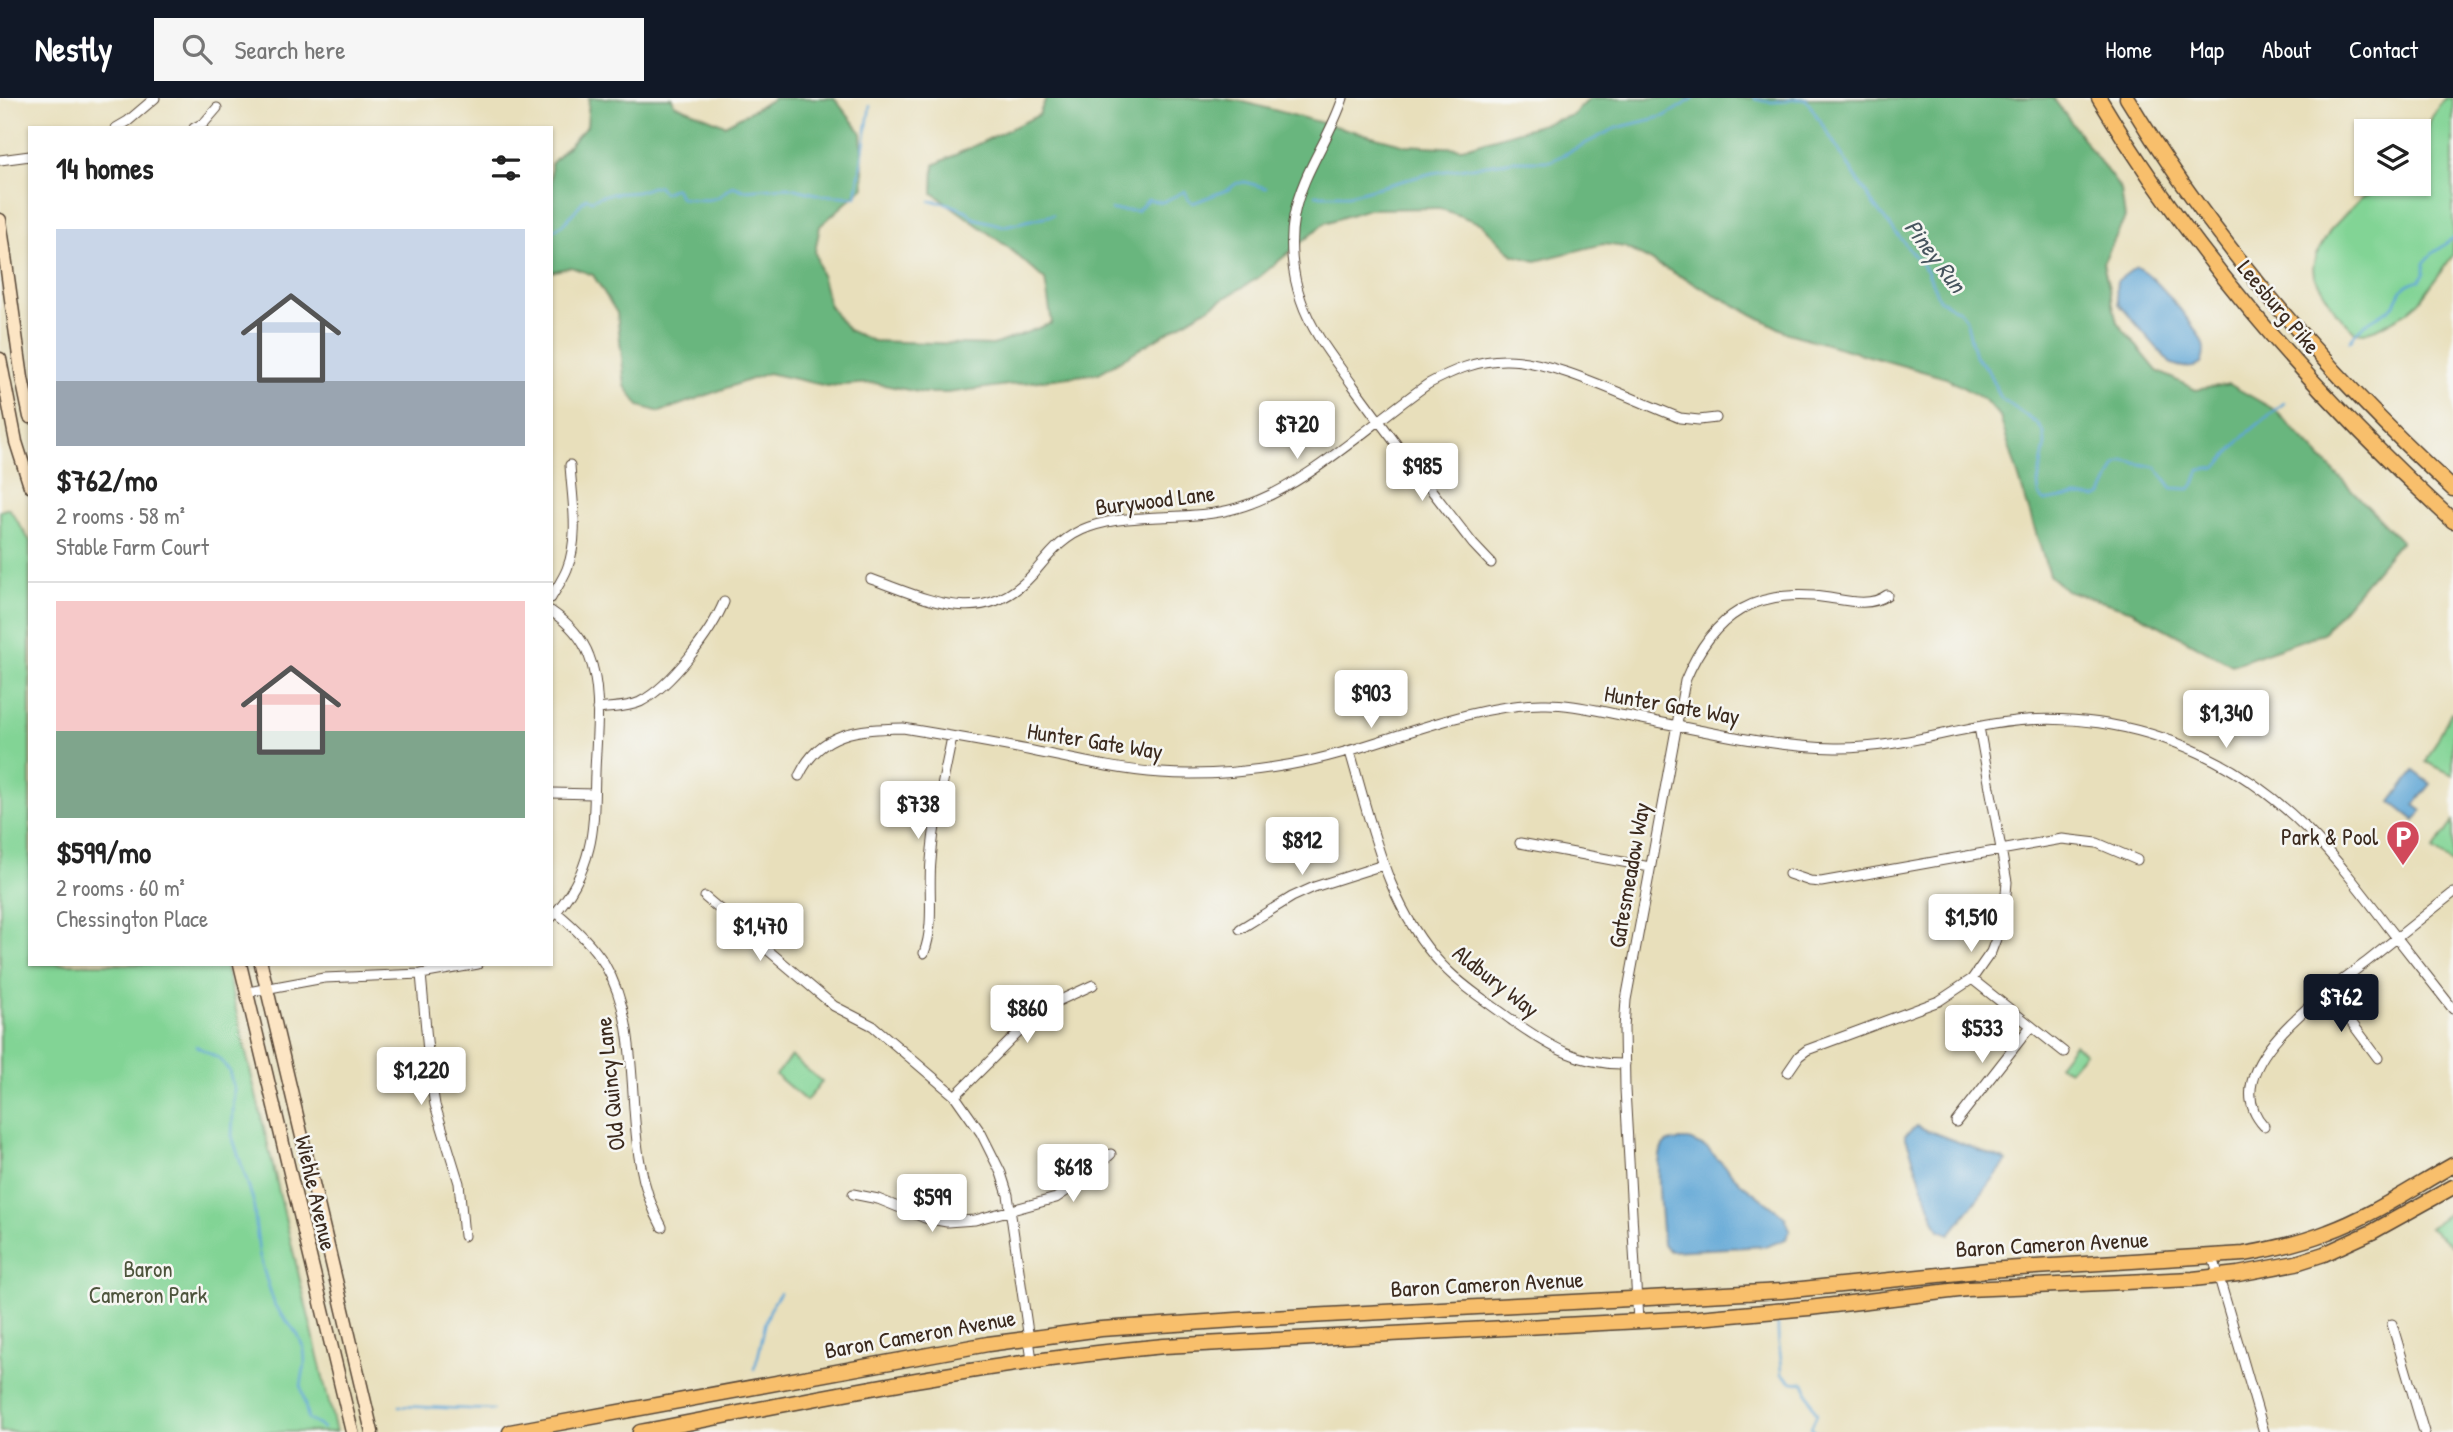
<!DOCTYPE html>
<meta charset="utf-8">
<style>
body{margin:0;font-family:"Patrick Hand",sans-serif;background:#f6f6f6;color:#222;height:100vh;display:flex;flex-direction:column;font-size:26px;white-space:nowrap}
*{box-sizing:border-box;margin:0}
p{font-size:23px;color:#767676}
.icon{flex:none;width:38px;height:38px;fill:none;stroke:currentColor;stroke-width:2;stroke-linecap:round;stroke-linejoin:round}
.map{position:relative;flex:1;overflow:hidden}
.drawer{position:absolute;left:28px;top:28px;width:525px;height:840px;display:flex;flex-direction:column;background:#fff;border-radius:0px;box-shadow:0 2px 5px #0004}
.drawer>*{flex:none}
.tools{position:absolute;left:2354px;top:21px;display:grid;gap:14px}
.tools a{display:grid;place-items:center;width:77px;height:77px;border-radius:0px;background:#fff;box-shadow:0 2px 5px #0004;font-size:35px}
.price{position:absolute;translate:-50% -60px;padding:0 16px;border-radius:7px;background:#fff;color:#222;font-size:23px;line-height:46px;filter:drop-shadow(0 2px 4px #0008)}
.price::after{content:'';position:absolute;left:50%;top:42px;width:21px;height:16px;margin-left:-10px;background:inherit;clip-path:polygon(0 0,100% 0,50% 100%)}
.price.active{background:#111827;color:#fff}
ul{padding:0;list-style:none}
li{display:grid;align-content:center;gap:14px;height:371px;padding:0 28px}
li+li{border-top:2px solid #e0e0e0}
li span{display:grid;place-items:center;height:217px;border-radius:0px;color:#555}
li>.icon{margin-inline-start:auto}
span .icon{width:126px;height:126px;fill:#fffc;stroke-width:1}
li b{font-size:30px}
h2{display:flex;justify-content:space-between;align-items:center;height:84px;padding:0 28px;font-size:30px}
header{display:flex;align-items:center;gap:42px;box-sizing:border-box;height:98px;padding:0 35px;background:#111827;color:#fff}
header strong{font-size:33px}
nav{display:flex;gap:38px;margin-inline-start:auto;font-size:24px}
.search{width:490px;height:63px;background:#f6f6f6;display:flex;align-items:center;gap:18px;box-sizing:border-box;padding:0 24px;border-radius:0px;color:#767676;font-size:26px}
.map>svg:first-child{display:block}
.green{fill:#82d495;stroke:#5e7f5a;stroke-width:2}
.forest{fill:#69b67e;stroke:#52704e;stroke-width:2}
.water{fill:#5ea6d5;stroke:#4c687a;stroke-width:2}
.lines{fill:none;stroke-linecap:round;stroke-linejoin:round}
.stream{stroke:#5ea6d5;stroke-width:2.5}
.minor-casing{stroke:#554536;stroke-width:11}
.secondary-casing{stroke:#554536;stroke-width:15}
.primary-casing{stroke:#554536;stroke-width:17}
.trunk-casing{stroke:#554536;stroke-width:17}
.minor{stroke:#fff;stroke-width:9}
.secondary{stroke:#fce5c4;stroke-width:12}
.primary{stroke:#f8bf6c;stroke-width:14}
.trunk{stroke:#f8bf6c;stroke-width:14}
.labels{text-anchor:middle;stroke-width:5;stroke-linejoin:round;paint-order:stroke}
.street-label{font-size:23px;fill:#3b2a1e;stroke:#f6f6f2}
.poi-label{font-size:23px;fill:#3b2a1e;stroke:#f6f6f2;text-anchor:end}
.park-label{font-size:23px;fill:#4d543c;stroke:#f6f6f2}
.water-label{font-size:24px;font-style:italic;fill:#47555e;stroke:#f6f6f2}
</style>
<header>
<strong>Nestly</strong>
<div class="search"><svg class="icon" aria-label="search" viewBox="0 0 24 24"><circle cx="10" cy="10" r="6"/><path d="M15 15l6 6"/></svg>Search here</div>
<nav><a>Home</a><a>Map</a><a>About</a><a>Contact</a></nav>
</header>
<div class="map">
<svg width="2453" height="1334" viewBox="0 0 2453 1334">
<rect width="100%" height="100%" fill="#f6f6f2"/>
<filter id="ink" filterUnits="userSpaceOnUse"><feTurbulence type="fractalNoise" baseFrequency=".0143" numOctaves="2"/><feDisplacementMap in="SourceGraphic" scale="14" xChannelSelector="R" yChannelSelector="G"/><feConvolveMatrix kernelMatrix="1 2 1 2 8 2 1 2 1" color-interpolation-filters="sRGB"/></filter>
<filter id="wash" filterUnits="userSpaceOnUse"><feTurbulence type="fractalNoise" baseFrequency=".00686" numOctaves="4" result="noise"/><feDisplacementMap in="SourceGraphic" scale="28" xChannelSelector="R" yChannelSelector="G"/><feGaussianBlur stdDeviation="1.57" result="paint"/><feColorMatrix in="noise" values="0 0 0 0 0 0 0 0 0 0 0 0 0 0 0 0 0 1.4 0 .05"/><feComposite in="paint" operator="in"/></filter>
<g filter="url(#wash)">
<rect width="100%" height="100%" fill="#e8dfbb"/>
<path class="green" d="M2446,0H2453V157L2419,204L2406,215L2376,231L2364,235L2355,234L2336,214L2314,178L2313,169L2316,157L2331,131L2362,99L2379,92L2412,88L2423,83L2431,74C2432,66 2429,60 2428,52C2424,29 2431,16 2446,0Z
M9,410L30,443V866H225L336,1334H0V413Z
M2451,614L2453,615V677L2426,664Z
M2453,724V764L2452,765L2433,752Z
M2074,946L2085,955L2069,973L2058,967Z
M791,958L822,984L806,1003L776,977Z
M2453,1112V1148L2429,1130Z"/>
<path class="forest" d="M589,0H672L674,6L725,27L775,0H834L861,34L864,89L820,128L815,154L830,209L848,232L873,243L993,247L1052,225L1045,182L1009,150L933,95L934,67L1039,17L1046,0H1214L1240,3L1406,47L1462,50L1573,17L1590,0H2053L2121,92L2125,120L2103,165L2117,224L2157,273L2196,292L2229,286L2275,312L2401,443L2323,535L2232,567L2132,513L2066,492L2049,477L2000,319L1985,302L1946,280L1788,235L1625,149L1603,146L1536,163L1513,157L1482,126L1439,110L1368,111L1325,125L1258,180L1099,275L947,295H923L874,285L827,288L768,275L660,314L639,308L625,288L617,215L593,177L571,169L551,174V66L587,28Z"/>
<path class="water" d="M2136,169C2152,173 2195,228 2202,244C2205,250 2204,259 2201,266C2191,272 2181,270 2170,265L2119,206L2116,192L2117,183Z
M2414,673L2431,686L2414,707L2422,713L2415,723L2391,704Z
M1916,1028L2007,1063L1950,1136L1939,1132L1934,1121L1905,1037Z
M1678,1042H1689L1707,1050L1740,1084L1785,1119L1790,1132L1786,1141L1768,1148L1670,1153L1663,1147C1662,1127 1654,1063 1663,1048C1667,1043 1672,1043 1678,1042Z"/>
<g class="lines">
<path class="stream" d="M1754,0C1772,9 1787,0 1806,1L1875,109L1927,173L1939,201L1960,213L1966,221L1975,259L1986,269L2001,300L2038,326L2044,335L2045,346L2038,385L2039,397L2044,403L2075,398L2097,400L2102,397L2116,367L2124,363L2156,369L2172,390L2190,391L2194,386L2199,372L2216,370L2245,337L2284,305
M1316,97H1349L1432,75L1513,63H1551L1616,30L1665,18L1694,0
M930,103L946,105L967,113L973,120L1004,128L1053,117
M1111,112L1137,113L1148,102L1163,104L1185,93L1188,101L1193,105L1229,91L1237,85L1245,84L1266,90
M551,133C567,127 574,112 586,100L592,102C605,94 623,96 637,94C646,92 651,87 659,88L663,95L675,90L681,100C692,101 707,104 718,99C724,96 727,90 733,88L743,92L787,89L821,97L856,99L870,8
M2350,243C2362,224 2373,223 2389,211C2404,201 2395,187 2420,182L2424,176V165L2433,155L2453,140
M196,948L220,961L229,973L234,991L232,1038L253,1102L259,1155L265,1177L275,1208L298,1237L304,1251L305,1264L301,1288L308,1321L323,1330
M1778,1227C1777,1244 1782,1259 1782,1276L1792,1284L1804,1285C1809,1296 1811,1306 1817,1316L1811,1329L1815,1333L1821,1334
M754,1271C765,1243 760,1222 780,1195
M399,1308L493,1312"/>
</g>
</g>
<g filter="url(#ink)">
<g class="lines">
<g class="minor-casing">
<path id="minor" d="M1343,0C1330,41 1302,74 1294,118C1289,145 1292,176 1301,202C1312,235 1334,261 1354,289C1392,342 1433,394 1473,446L1491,465
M116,30L128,23L155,0
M194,30L204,25L217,10
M0,62L30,58
M871,481C928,501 983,532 1033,476C1050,456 1063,438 1089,429C1136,413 1189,424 1237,410C1304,391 1370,326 1428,286C1452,273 1477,262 1505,262C1553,261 1632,302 1680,320L1699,322L1716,320
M551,500C556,491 563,481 567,471C580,438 572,401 570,367
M551,513C567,524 582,539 589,558C603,593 596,637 595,675C594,700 595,726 589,750C583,776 569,800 551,820
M597,611C611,609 627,610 640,604C671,588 711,535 724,504
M1350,654C1372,728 1387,809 1442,867C1463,889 1489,905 1513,923C1549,948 1579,967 1625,966
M799,678C820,633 858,631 903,630C945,637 987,644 1028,652C1072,661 1117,672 1161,675C1203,678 1247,674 1288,667C1374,653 1454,608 1542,606C1569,605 1599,613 1626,618C1693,630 1766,649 1835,650C1888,651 1941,635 1993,626C2063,614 2136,625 2200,655C2287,696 2333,756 2390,831C2411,858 2432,884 2453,911
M551,695L594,696
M1520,745L1650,769
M1789,776L1810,783L1821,784L2062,741L2097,745L2137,762
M705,799L834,908L873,928L955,998L981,1035L1001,1075L1008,1097L1032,1262
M556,814C574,829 591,845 604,865C651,945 615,1044 662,1129
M1240,831L1292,799L1314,789L1383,767
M924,855C935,826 928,793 931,763C934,721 944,680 952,639
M421,876L430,976L435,1007L459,1085L464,1138
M1972,881L2064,954
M2328,893L2378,960
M248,894L324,880L421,876L478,866
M1788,974L1799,958L1807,952L1939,903L1972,881L1991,854L2004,820L2007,784L1979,629
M955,998L1035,918L1056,904L1093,887
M1956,1024L2031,928
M2264,1028C2211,970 2330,892 2369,862C2397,840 2425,817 2453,795
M853,1096L878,1101L925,1120L947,1124L975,1122L1056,1100L1083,1082L1111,1056
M2213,1159L2264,1334
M1638,1223L1625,991L1624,930L1626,902L1685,583C1713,515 1757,489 1829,500C1848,503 1871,509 1887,497
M2392,1226L2424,1334"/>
</g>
<g class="secondary-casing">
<path id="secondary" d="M0,122L22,280L30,319
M0,261L16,344L30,388
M240,866L352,1334
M261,866L372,1334"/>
</g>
<g class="primary-casing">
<path id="primary" d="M510,1334L988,1246L1101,1231L1251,1221L1782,1193L1988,1172L2244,1156C2273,1151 2301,1145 2328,1134C2372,1118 2412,1090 2453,1067
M640,1334C814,1301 987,1264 1164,1248L1698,1220L1809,1210L1967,1191L2193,1181L2238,1176L2296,1165L2324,1156L2372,1134L2453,1089"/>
</g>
<g class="trunk-casing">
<path id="trunk" d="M2099,0C2194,159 2317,298 2453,423
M2127,0C2214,145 2330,277 2453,391"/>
</g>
<use href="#minor" class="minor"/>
<use href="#secondary" class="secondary"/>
<use href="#primary" class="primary"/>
<use href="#trunk" class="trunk"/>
</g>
</g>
<defs>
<g id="parking-pin" transform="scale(1.75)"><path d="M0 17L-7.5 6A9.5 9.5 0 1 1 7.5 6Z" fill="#d1495b" stroke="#f6f6f2"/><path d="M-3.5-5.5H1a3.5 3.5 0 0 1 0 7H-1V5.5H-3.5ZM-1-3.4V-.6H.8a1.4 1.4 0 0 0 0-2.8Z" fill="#fff"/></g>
</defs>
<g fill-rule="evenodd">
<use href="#parking-pin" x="2403" y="739"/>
</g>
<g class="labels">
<g class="street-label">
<text transform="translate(2279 209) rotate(50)" y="8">Leesburg Pike</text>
<text transform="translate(1155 402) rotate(-7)" y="8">Burywood Lane</text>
<text transform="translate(1672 607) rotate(10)" y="8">Hunter Gate Way</text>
<text transform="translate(1095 643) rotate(9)" y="8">Hunter Gate Way</text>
<text transform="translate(1629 777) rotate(-80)" y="8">Gatesmeadow Way</text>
<text transform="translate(1496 883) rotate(38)" y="8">Aldbury Way</text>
<text transform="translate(610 986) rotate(-96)" y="8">Old Quincy Lane</text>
<text transform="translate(316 1095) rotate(77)" y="8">Wiehle Avenue</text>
<text transform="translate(2052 1146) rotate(-3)" y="8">Baron Cameron Avenue</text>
<text transform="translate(1487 1186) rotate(-3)" y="8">Baron Cameron Avenue</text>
<text transform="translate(920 1236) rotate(-10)" y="8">Baron Cameron Avenue</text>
</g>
<g class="poi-label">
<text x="2378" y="747">Park &amp; Pool</text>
</g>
<g class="park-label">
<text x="148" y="1179">Baron<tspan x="148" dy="26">Cameron Park</tspan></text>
</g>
<g class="water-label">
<text transform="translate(1935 158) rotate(53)" y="8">Piney Run</text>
</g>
</g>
</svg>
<div class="tools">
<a><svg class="icon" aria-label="layers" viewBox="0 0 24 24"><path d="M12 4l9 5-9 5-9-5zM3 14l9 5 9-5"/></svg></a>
</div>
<b class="price" style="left:1297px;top:363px">$720</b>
<b class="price" style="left:1422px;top:405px">$985</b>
<b class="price" style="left:1371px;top:632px">$903</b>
<b class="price" style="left:2226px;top:652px">$1,340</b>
<b class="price" style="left:918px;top:743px">$738</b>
<b class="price" style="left:1302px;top:779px">$812</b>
<b class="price" style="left:1971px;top:856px">$1,510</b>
<b class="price" style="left:760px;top:865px">$1,470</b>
<b class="price active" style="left:2341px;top:936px">$762</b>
<b class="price" style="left:1027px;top:947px">$860</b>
<b class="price" style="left:1982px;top:967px">$533</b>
<b class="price" style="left:421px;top:1009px">$1,220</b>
<b class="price" style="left:1073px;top:1106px">$618</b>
<b class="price" style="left:932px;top:1136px">$599</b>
<section class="drawer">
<h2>14 homes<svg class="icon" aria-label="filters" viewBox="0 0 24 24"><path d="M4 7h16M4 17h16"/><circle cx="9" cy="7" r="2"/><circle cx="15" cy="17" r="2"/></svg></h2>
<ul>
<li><span style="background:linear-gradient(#c9d6e8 70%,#9aa5b1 0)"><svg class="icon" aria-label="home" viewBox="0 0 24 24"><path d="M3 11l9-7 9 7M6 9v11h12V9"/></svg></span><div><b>$762/mo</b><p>2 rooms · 58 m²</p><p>Stable Farm Court</p></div></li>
<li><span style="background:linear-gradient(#f6c9c9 60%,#7fa58c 0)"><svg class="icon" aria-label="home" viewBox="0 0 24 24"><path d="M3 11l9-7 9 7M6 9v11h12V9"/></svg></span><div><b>$599/mo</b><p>2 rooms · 60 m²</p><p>Chessington Place</p></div></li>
</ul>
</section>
</div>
